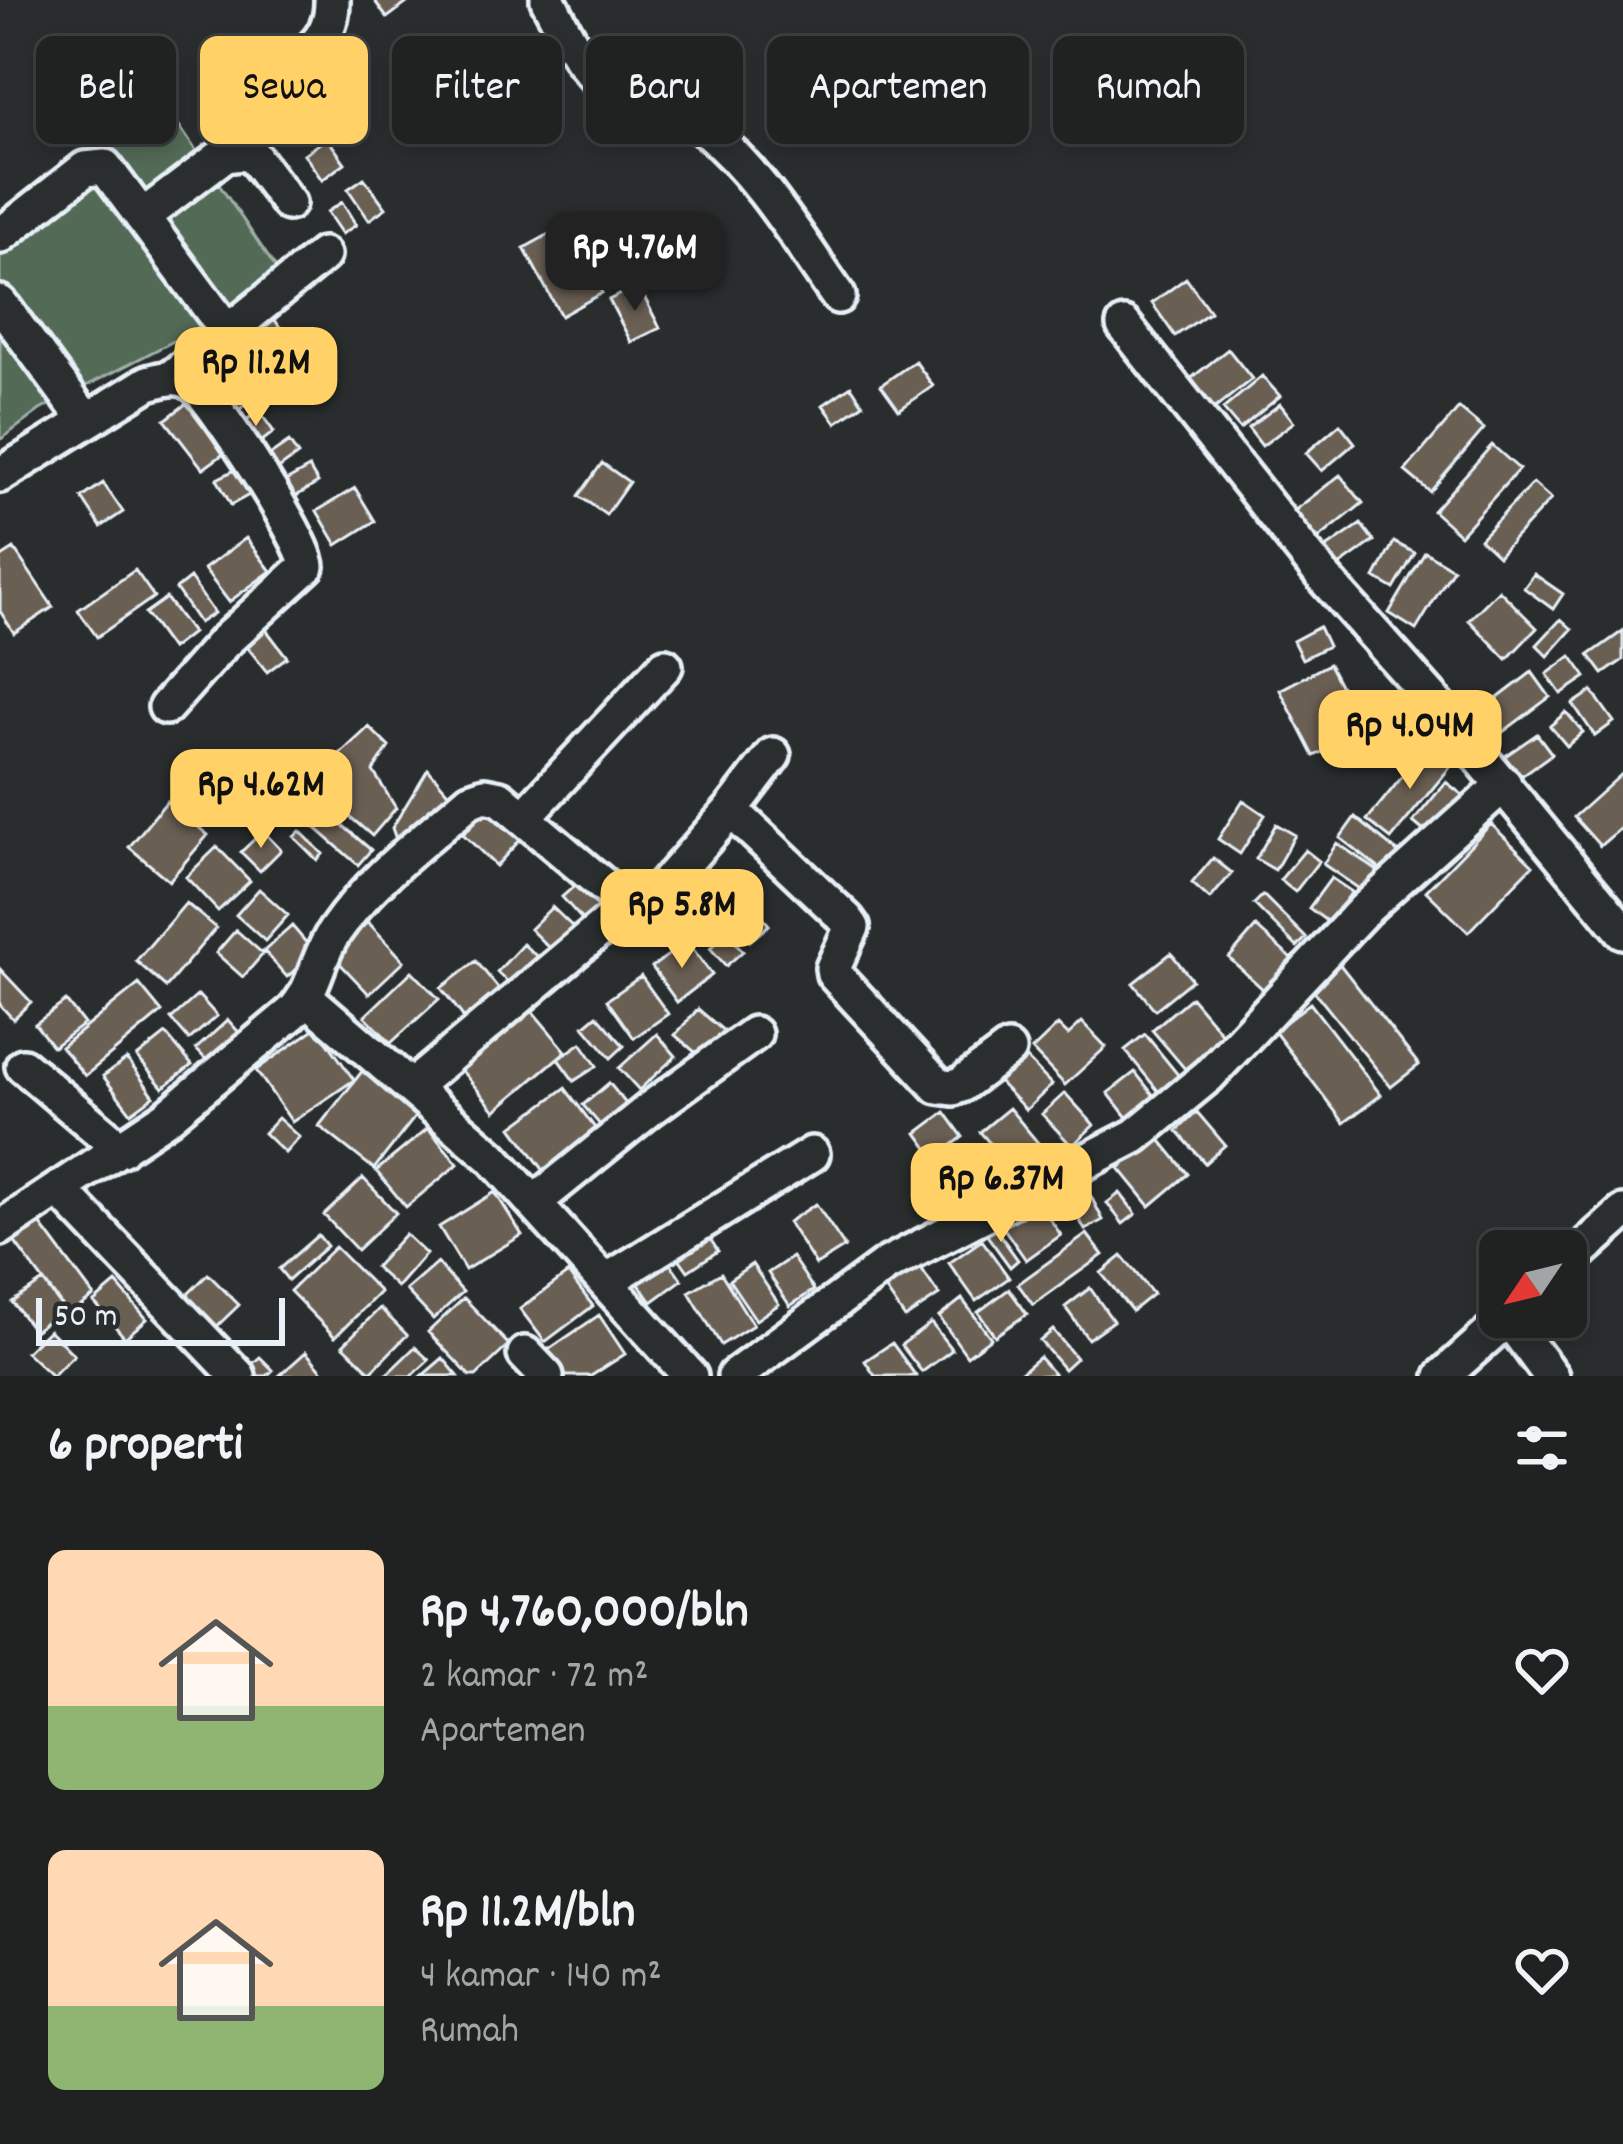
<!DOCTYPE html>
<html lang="id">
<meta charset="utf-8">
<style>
body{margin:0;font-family:Dekko,sans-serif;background:#2d2f2f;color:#f1f3f6;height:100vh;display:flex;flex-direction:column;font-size:45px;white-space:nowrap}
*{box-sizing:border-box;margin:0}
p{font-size:39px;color:#a2a4a5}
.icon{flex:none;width:66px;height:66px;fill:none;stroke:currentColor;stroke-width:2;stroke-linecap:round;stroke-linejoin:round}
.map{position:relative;height:1376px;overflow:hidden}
.details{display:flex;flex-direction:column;background:#202222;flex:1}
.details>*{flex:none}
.hud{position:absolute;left:36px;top:36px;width:1551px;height:108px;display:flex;gap:24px}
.needle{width:78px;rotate:235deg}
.buttons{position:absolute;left:1479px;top:1230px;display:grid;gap:24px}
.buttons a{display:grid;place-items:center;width:108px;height:108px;border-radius:18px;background:#202222;box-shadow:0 6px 18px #0003,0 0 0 3px #3d3f40;font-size:60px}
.scale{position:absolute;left:36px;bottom:30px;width:249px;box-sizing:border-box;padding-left:12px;border:6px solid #e8f1f8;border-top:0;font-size:33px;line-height:42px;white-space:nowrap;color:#e8f1f8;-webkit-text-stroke:9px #2a2d2e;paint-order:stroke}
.price{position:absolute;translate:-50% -102px;padding:0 27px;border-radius:24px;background:#ffd166;color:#111;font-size:39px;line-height:78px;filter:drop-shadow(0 3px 6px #0008)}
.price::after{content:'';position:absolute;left:50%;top:72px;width:36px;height:27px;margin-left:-18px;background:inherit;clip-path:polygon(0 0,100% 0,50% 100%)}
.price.on{background:#222;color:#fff}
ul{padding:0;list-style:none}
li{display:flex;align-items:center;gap:36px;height:300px;padding:0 48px}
li span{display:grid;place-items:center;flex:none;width:336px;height:240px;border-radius:18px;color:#555}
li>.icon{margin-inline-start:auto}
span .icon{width:144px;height:144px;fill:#fffc;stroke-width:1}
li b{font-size:51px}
h2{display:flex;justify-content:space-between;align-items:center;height:144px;padding:0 48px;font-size:51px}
.tag{padding:0 42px;border-radius:18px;background:#202222;box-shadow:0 6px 18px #0003,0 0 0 3px #3d3f40;font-size:42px;line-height:108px}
.tag.on{background:#ffd166;color:#111}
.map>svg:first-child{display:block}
.green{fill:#536a57;stroke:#9eaea8;stroke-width:3}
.building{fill:#6b5e52;stroke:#e8f1f8;stroke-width:3}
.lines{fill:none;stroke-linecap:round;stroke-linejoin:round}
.minor-casing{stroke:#e8f1f8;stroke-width:42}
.minor{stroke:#2a2d2e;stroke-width:33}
</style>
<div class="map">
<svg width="1623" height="1376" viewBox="0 0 1623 1376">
<rect width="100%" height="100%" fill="#2a2d2e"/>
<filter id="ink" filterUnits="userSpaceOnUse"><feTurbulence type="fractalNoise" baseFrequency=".00833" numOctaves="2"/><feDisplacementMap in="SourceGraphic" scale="24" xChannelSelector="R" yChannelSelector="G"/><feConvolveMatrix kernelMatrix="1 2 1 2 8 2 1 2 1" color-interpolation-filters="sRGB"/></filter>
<g filter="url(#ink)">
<path class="green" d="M169,111L286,283L40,410L0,440V214Z"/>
<path class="building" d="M374,0H411L387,18Z
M341,41L355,77L330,86L316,51Z
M280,83L299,120L259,140L240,104Z
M327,138L345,163L322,180L304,154Z
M364,178L386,208L369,220L348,189Z
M342,202L356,225L342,234L327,212Z
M564,226L602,293L561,316L524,248Z
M1186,278L1210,312L1175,336L1152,303Z
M638,285L660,328L631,342L609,300Z
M270,313L300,356L264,381L234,338Z
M1228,349L1252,379L1213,410L1189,380Z
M915,361L933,386L899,410L881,385Z
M242,368L260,395L237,411L218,385Z
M1262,376L1280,396L1240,429L1223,409Z
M851,386L863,404L836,423L823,405Z
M187,403L225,453L203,469L165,420Z
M1280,404L1294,422L1262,446L1248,428Z
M1459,408L1484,429L1430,492L1405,471Z
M259,411L274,432L254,447L239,425Z
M1340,424L1355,443L1322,471L1306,453Z
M289,442L298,455L273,473L263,460Z
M1492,445L1519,469L1460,535L1433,511Z
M602,463L629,482L606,515L579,496Z
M309,468L318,483L293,498L284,482Z
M237,469L251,494L231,505L217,479Z
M1340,475L1363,503L1317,540L1294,511Z
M103,483L123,512L101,527L82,498Z
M1533,483L1551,499L1498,556L1480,539Z
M355,488L375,521L337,545L317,511Z
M1361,524L1374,541L1335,569L1322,551Z
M246,538L271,571L229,602L204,569Z
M1394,542L1415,553L1394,589L1375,578Z
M14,549L53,607L14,633L0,611V558Z
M1425,552L1453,569L1416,630L1389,613Z
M135,570L154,597L97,637L78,610Z
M1534,574L1563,594L1553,609L1524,588Z
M190,578L214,613L199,623L176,589Z
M1499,590L1537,628L1507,659L1469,620Z
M166,598L192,633L171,649L145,613Z
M258,619L287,657L267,672L237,634Z
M1561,619L1572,629L1548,656L1537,645Z
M1319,627L1328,646L1302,659L1293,641Z
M1623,631V660L1603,674L1589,655Z
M1571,656L1586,677L1561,694L1547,674Z
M1329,664L1364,731L1314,756L1280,690Z
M1532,672L1550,697L1495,738L1477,714Z
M1592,691L1614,722L1595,736L1573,704Z
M1566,712L1583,732L1567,746L1550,726Z
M369,727L389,747L373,771L396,808L372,836L310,782Z
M1537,734L1552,754L1510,784L1495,763Z
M1428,745L1452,765L1391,839L1367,820Z
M428,769L452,797L397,842L392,828Z
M1623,773V826L1600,846L1574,817Z
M1446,782L1464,796L1431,837L1413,822Z
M1243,800L1265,815L1240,854L1218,839Z
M167,801L208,835L169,881L129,847Z
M316,802L371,850L358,865L303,817Z
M488,809L520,840L496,866L463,834Z
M1355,817L1400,854L1385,873L1340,838Z
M1276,824L1295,835L1275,870L1256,859Z
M1491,824L1533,865L1468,932L1426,891Z
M263,831L281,850L260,871L241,852Z
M300,831L323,854L317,860L294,837Z
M1337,843L1382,874L1368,895L1323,864Z
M217,847L250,881L218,911L186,877Z
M1305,850L1319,861L1295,892L1280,880Z
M1213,858L1232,873L1210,899L1192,883Z
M588,874L611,900L585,923L562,897Z
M1331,878L1352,892L1329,923L1309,908Z
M734,882L769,925L750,941L715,898Z
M259,889L288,915L265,941L236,915Z
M1263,895L1306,938L1297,947L1254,904Z
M186,903L216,928L166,987L136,961Z
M552,907L577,931L554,953L530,929Z
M368,922L404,961L369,994L332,955Z
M292,926L315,953L287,977L264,951Z
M1256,927L1293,960L1265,991L1229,958Z
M236,930L263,954L243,977L216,953Z
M727,933L743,951L726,966L710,948Z
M687,941L712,975L677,1002L652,967Z
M523,944L542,961L516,989L497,972Z
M1171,953L1192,980L1155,1010L1133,983Z
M1334,957L1419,1065L1391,1087L1305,980Z
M476,961L507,999L472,1028L441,988Z
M0,969L31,1002L13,1019L0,1005Z
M412,971L439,999L391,1043L365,1016Z
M641,976L668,1014L634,1038L607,1000Z
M139,984L162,1012L85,1076L61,1047Z
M198,995L217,1016L189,1040L171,1019Z
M1191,997L1224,1036L1185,1069L1152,1030Z
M522,999L566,1051L495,1111L452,1059Z
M66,1001L84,1024L53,1047L35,1024Z
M1310,1003L1381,1095L1344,1123L1274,1031Z
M698,1009L726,1033L703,1059L675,1035Z
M597,1015L624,1046L611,1058L584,1026Z
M228,1020L244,1038L212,1066L196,1049Z
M1082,1022L1106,1047L1065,1085L1032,1050L1058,1025L1068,1035Z
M317,1027L354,1080L292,1122L256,1070Z
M166,1034L192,1065L163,1088L137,1057Z
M657,1034L676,1056L639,1090L619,1068Z
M1145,1034L1179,1076L1159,1092L1125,1050Z
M581,1043L597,1066L574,1081L558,1059Z
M1024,1056L1052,1085L1026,1110L999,1082Z
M127,1059L154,1096L131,1113L103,1076Z
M367,1065L422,1108L374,1169L319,1126Z
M1135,1072L1159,1102L1132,1124L1108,1093Z
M609,1083L627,1105L601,1126L583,1105Z
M565,1088L601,1136L547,1175L512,1127Z
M1065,1093L1094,1125L1072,1146L1042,1114Z
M1009,1108L1049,1156L1022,1180L980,1132Z
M945,1112L963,1137L935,1158L917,1133Z
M1197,1112L1225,1145L1205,1163L1177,1131Z
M278,1118L299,1137L285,1153L264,1133Z
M428,1128L458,1164L406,1207L376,1171Z
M1157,1136L1188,1174L1150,1206L1119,1168Z
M973,1147L995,1176L975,1191L953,1162Z
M363,1178L396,1213L357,1250L324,1215Z
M1084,1183L1103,1220L1085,1230L1065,1193Z
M495,1192L522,1235L465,1270L439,1227Z
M1120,1193L1136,1214L1123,1224L1107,1203Z
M1033,1195L1061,1235L1026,1260L998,1220Z
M816,1204L845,1247L816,1265L788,1222Z
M38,1221L94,1296L69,1315L13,1240Z
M992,1224L1018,1260L1010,1267L983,1230Z
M405,1234L426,1254L397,1287L375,1267Z
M707,1234L718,1251L688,1271L676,1254Z
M1087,1234L1103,1255L1033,1305L1018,1284Z
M318,1235L327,1246L288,1280L279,1269Z
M982,1240L1009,1278L976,1301L949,1263Z
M335,1247L380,1292L335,1337L290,1291Z
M665,1256L682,1280L652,1302L634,1278Z
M1122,1256L1153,1294L1132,1311L1101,1273Z
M792,1257L814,1290L790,1306L768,1273Z
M915,1260L939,1295L905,1318L881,1283Z
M437,1263L463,1292L433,1319L406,1290Z
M752,1264L779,1304L756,1320L729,1280Z
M568,1273L593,1306L545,1342L520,1309Z
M721,1273L753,1325L721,1345L689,1292Z
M208,1274L239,1305L213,1330L182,1300Z
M43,1281L63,1309L34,1331L12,1302Z
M116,1283L147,1319L125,1338L94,1302Z
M1090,1288L1113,1321L1088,1339L1065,1307Z
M1009,1289L1027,1314L995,1336L978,1312Z
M464,1298L509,1345L476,1376H470L428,1332Z
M962,1299L991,1338L967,1356L939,1317Z
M380,1308L407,1335L371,1372L343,1345Z
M599,1315L625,1354L591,1376H566L548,1350Z
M931,1323L952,1350L922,1372L901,1345Z
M49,1330L74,1355L52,1376L26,1352Z
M1053,1330L1076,1358L1064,1369L1040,1341Z
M892,1343L916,1376H875L865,1361Z
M415,1347L429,1360L412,1376H385Z
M306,1352L326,1375L279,1376Z
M260,1357L273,1370L267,1376H247L243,1372Z
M1039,1357L1055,1375L1025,1376L1021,1372Z
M443,1358L458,1376H422Z"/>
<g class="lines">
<g class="minor-casing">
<path id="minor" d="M548,0C566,34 584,75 619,95C646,111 680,109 705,129C759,173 798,239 838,296
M250,152L238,109L240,86C282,64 333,56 332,0
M142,217L224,155L250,152L288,203
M0,236L85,169L105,167L227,331
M0,303L85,419
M1124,325L1326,580L1432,699L1623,931
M172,377L323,255
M0,475L148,383C164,379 179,373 194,384C213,398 309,546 307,566L224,642L166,707
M731,810L847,920L852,927L833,968L834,974L938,1086L953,1088L961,1085L1008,1050
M525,816L665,666
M307,998L492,1157L690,1376
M23,1066L121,1149
M413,1086L628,906
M59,1189L238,1376
M536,1201L650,1109L754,1034
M0,1228L167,1117L292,1013C316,989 316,958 335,931C370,880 424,840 470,800L485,795L500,798L628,906L637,909L650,902L731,810L773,755
M1566,1264L1623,1213
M605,1282L812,1154
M1508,1318L1551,1376
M525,1354L546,1376
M735,1376L886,1265L1135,1136L1208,1076L1363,911L1504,784
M1443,1376L1509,1317"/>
</g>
<use href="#minor" class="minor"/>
</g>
</g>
</svg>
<div class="buttons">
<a><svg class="needle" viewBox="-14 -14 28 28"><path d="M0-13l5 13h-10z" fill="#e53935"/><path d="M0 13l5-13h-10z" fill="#a2a4a5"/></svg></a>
</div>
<div class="scale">50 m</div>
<b class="price on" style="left:635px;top:314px">Rp 4.76M</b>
<b class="price" style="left:256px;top:429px">Rp 11.2M</b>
<b class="price" style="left:1410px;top:792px">Rp 4.04M</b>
<b class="price" style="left:261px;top:851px">Rp 4.62M</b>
<b class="price" style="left:682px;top:971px">Rp 5.8M</b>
<b class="price" style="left:1001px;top:1245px">Rp 6.37M</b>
<div class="hud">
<a class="tag">Beli</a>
<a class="tag on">Sewa</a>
<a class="tag">Filter</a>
<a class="tag">Baru</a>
<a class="tag">Apartemen</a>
<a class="tag">Rumah</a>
</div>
</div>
<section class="details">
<h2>6 properti<svg class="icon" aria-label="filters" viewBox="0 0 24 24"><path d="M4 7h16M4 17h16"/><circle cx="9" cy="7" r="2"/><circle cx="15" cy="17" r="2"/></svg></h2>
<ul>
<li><span style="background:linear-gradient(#ffd9b3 65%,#8fb573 0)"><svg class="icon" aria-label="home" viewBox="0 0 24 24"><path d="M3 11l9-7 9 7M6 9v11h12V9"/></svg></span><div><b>Rp 4,760,000/bln</b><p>2 kamar · 72 m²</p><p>Apartemen</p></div><svg class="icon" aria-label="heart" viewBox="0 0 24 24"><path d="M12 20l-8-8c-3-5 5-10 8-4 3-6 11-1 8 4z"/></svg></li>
<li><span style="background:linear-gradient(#ffd9b3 65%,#8fb573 0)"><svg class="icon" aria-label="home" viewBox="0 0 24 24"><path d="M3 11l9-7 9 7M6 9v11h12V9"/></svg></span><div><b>Rp 11.2M/bln</b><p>4 kamar · 140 m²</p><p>Rumah</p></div><svg class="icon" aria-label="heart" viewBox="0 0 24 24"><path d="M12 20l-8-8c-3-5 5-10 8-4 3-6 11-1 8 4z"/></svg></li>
</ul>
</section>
